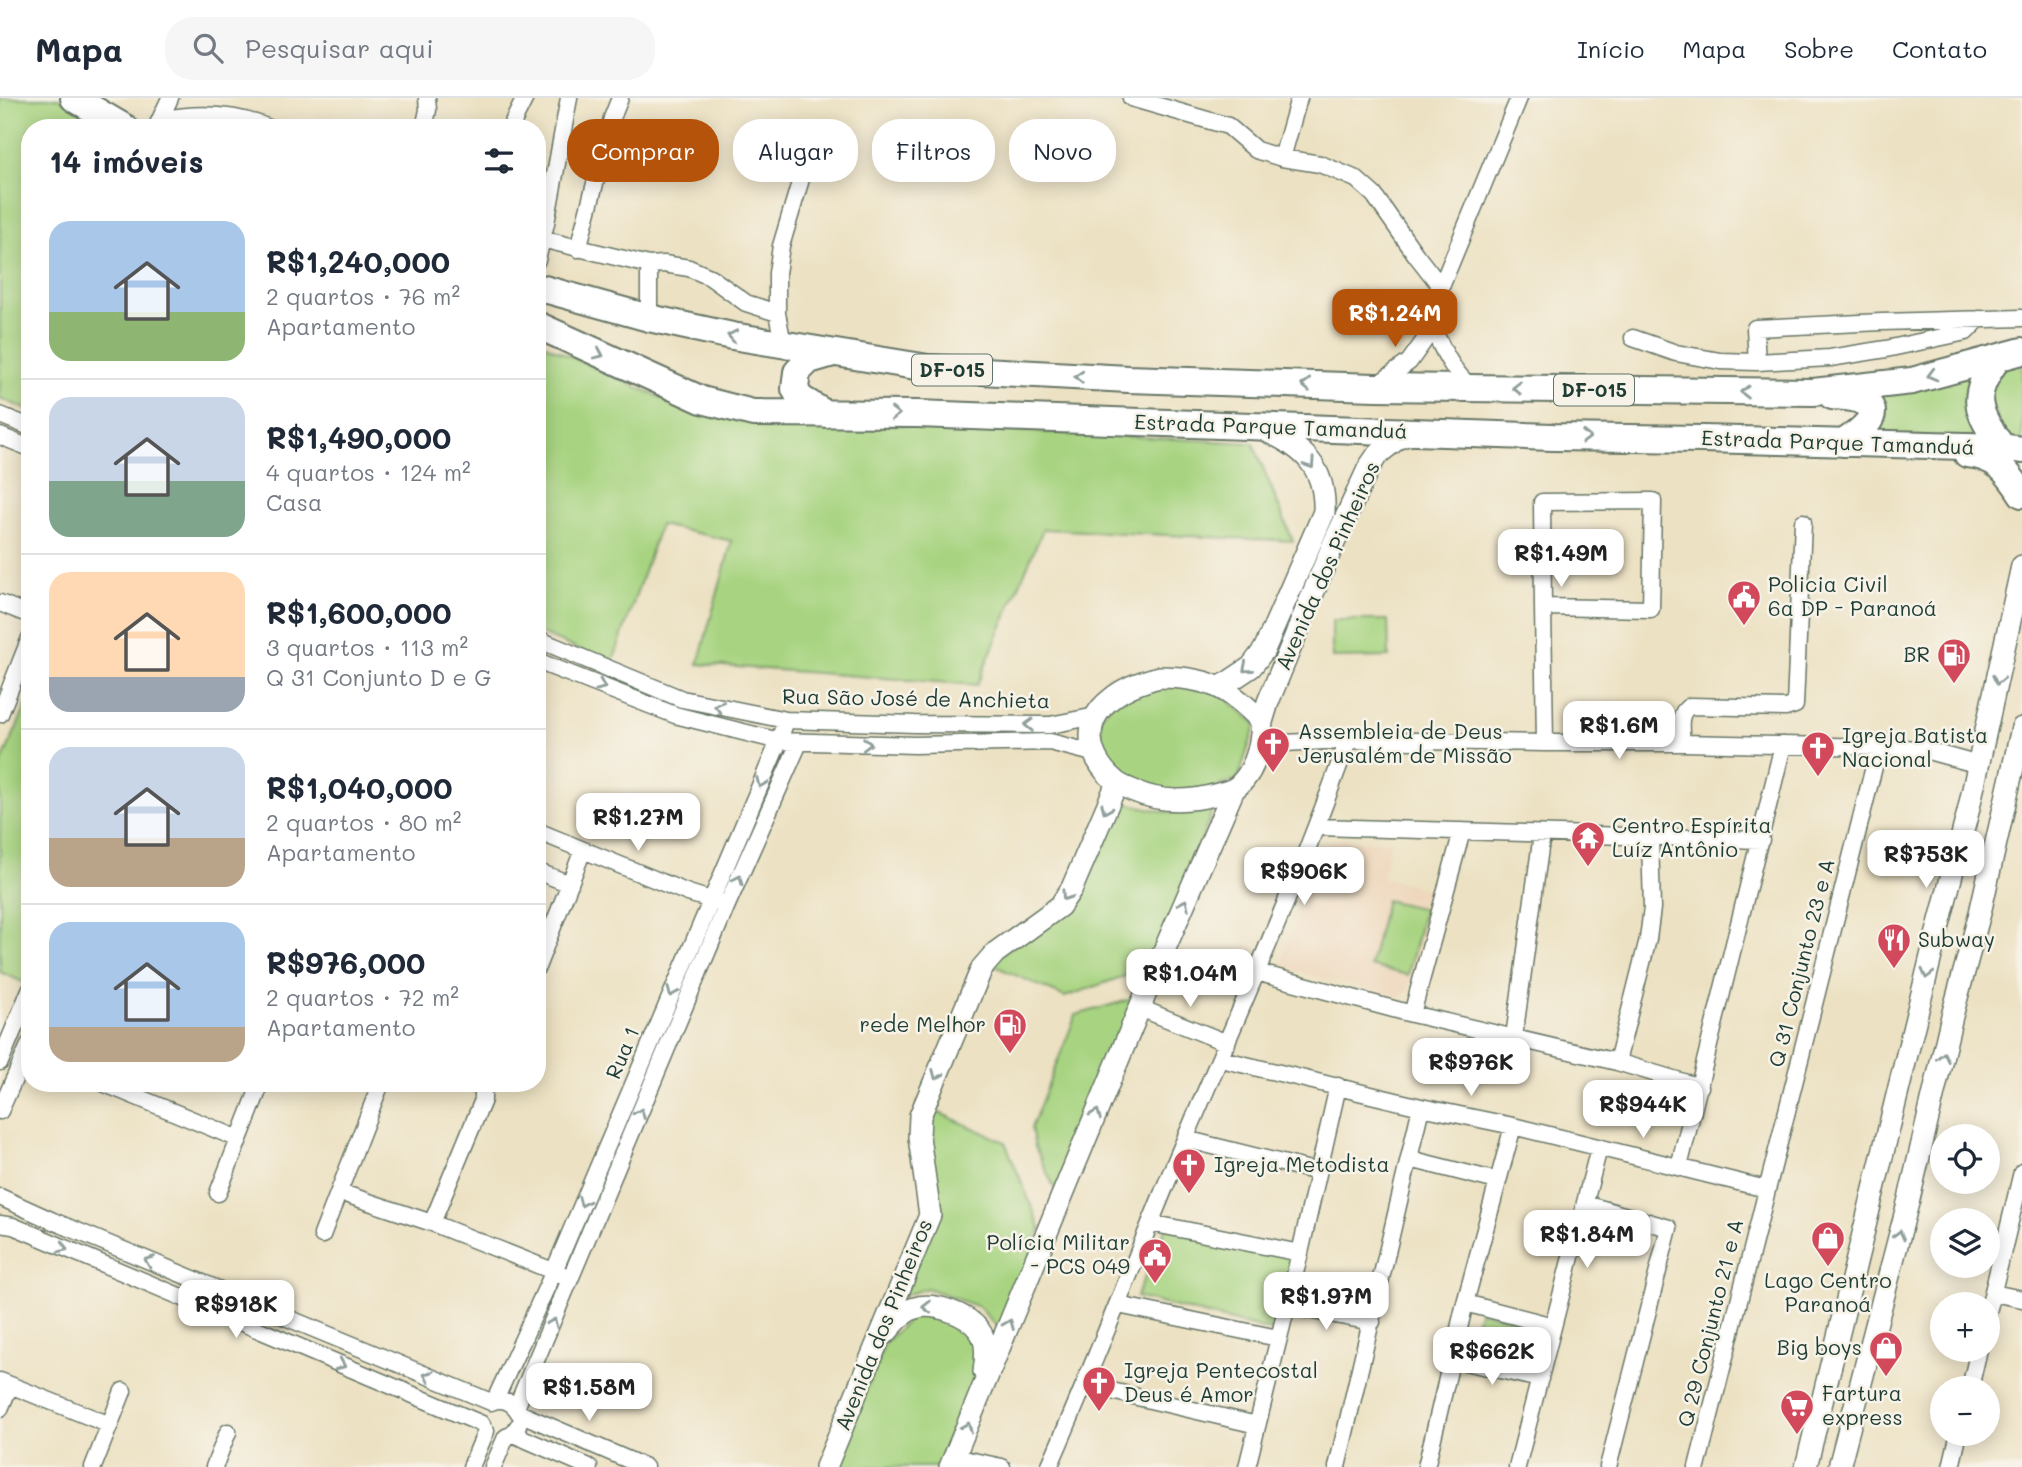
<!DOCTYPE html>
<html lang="pt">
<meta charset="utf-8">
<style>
body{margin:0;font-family:Mali,sans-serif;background:#f6f6f7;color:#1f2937;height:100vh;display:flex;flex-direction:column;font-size:26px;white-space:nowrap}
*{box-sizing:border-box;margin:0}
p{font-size:23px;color:#747a83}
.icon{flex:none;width:38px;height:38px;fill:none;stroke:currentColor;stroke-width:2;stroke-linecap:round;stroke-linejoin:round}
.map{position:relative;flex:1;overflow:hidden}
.side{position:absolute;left:21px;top:21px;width:525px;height:973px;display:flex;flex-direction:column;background:#fff;border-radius:28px;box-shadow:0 4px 18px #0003}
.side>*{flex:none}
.top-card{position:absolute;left:567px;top:21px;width:665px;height:63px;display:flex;gap:14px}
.tools{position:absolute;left:1930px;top:1026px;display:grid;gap:14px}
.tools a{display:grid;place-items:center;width:70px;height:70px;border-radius:50%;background:#fff;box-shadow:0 4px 18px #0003;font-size:35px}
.price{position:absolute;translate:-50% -60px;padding:0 16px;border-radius:14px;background:#fff;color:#222;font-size:23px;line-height:46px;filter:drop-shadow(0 2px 4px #0008)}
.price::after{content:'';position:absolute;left:50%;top:42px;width:21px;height:16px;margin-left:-10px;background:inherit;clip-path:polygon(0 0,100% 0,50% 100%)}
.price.current{background:#b45309;color:#fff}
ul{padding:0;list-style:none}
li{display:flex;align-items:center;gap:21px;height:175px;padding:0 28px}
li+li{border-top:2px solid #e0e1e3}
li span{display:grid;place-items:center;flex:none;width:196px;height:140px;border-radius:21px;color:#555}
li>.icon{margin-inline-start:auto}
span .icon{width:84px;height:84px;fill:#fffc;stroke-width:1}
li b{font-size:30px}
h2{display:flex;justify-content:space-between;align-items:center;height:84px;padding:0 28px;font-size:30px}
.tag{padding:0 24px;border-radius:28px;background:#fff;box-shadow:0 4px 18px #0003;font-size:24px;line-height:63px}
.tag.current{background:#b45309;color:#fff}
header{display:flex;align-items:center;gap:42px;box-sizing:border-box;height:98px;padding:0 35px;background:#fff;border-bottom:2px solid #e0e1e3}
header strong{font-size:33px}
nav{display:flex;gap:38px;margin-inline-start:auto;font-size:24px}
.search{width:490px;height:63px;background:#f6f6f7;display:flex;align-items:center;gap:18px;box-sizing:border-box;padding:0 24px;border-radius:28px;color:#747a83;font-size:26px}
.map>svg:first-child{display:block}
.built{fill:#eed7bb}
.green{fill:#a8d481;stroke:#64885a;stroke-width:2}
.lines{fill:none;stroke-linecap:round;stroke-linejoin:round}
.minor-casing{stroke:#677666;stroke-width:19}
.tertiary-casing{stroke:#677666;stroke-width:24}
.primary-casing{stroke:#677666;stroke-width:30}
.minor{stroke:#fff;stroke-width:16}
.tertiary{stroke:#fff;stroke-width:21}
.primary{stroke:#fff;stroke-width:26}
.oneway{stroke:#8f9e9a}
.labels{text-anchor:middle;stroke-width:5;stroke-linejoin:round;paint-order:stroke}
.shield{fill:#f7f3e8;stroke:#60746a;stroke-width:2}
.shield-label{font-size:19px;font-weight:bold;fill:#1f3d34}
.street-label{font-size:21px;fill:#1f3d34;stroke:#f7f3e8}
.poi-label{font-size:21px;fill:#1f3d34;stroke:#f7f3e8;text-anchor:start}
</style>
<header>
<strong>Mapa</strong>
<div class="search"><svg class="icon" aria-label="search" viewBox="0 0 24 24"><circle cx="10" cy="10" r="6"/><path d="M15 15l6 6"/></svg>Pesquisar aqui</div>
<nav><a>Início</a><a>Mapa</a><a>Sobre</a><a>Contato</a></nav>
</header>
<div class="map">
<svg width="2022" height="1369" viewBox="0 0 2022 1369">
<rect width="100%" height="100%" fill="#f7f3e8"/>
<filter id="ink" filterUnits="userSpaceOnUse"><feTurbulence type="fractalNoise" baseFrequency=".0143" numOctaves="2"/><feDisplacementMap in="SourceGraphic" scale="14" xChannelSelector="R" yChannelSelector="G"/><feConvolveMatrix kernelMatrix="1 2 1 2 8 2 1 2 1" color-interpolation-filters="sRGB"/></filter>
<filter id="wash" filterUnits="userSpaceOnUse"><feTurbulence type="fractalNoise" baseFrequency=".00686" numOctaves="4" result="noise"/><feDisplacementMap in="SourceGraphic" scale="28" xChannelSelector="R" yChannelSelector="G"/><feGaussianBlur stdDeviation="1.57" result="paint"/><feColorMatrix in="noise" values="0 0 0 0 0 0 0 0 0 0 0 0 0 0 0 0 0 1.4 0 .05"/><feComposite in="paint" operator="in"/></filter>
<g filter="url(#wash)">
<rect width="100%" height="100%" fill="#ece1c2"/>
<path class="built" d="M1334,743H1391L1382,779L1433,793L1408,893L1398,899L1290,872L1283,868V858L1320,754L1328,745Z"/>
<path class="green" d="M0,0H59L113,30H30V313L0,300Z
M537,243L696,316L1253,345L1293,443L1043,431L977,587L698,566L732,443L660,427L615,558L610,562L605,563L537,534Z
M2022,258V349L2007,346L1985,290L1992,276Z
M1984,274L1990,341L1877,337C1890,317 1891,307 1869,295Z
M1332,522H1388L1389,559L1332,560Z
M1160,585L1218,594L1256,626L1238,681L1195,697L1148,692L1103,666L1100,619L1115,603Z
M30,599V887L0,874V668Z
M1112,702L1170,715L1216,703L1153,868L1065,899L988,865L1082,800Z
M1386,802L1424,811L1408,877L1370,868Z
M1143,899L1060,1102L1035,1049L1031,1030L1076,917L1128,902Z
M917,1005L1005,1044L1041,1131L1000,1232L979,1209L927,1190L899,1199L933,1125Z
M1166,1129L1295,1157L1276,1234L1136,1199Z
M1479,1213L1542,1228L1531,1274L1469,1258Z
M914,1216H938L975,1235L976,1287L943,1369H834L885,1245Z"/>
</g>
<g filter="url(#ink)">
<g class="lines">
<g class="minor-casing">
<path id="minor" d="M1131,0L1228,28L1256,52L1282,60L1320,66L1356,81L1374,97L1416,157L1441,189
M160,22C198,14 233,15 269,30
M157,28L170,0
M424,30L428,12L427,0
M510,30L525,0
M1282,60L1299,0
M537,140L649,167L664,166L689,170L710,179L746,205L777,215
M578,151L612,20L620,0
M537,162L546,125L569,0
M649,220V167
M1430,224C1441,248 1451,273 1472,290
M1633,240L1676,255L1720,263L1757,264L1830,260L1886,251L1966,234L1979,221
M783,246L777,215V175L781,148L801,81L803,44
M1757,264L1755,230L1882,224L2022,220
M1377,287L1409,264L1424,243L1441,189L1519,0
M0,317L30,329
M0,338L30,350
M1653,403L1651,511L1543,509L1542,404Z
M0,505L30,517
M1543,509L1545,645
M537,541L682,601L786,622L915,626L1050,627L1096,618
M537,563L675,617L779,643L915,647L1050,644L1093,655
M0,616L30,540
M1682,645C1681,632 1677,615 1690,608L1786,610L1795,607L1803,424
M1261,646L1348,642L1545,645H1682L1879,649L1921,651L1979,667
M1318,729L1761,742
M537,733L688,795L721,805
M544,776L570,786
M537,869L583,752
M1256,874L1412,916L1617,964L1700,989
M1140,910L1227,945
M1412,916L1462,733
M1514,939L1542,736
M1221,961L1421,1009L1513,1028L1766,1091
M0,964L30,892
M1617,964L1648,841L1652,810L1650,739
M103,985L239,1041
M0,1013L30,945
M1185,1041L1318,1074
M1410,1061L1497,1083
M1679,1069L1783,647
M339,1094L432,1125L563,1177
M218,1095L261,985
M0,1099L53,1123L491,1304C503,1299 513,1304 519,1315L645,1369
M1585,1106L1669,1130L1608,1369
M432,1125L483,1002V992L474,985
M1150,1125L1300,1155
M0,1126L13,1128L482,1326
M322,1137L381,985
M1993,1195L2022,1201
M1465,1205L1553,1228
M1118,1207L1278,1240
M1287,1208L1372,1224
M1988,1214L2022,1074
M1452,1261L1540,1281
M0,1283L110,1327
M1086,1287L1257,1327
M1970,1290L1979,1251
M495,1302L554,1173L779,643L786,622
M516,1310L727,807L799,645
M0,1311L10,1287
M513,1336L589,1369
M954,1359L1002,1369
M93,1369L123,1293
M214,1369L228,1334
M471,1369L486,1333
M493,1369L506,1339L513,1336L518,1328
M1049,1369C1094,1267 1134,1163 1177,1060C1236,921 1298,784 1348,642
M1247,1369L1300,1155L1338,988
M1337,1369L1421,1009
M1426,1369L1465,1205L1513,1028
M1517,1369L1599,1050
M1697,1369L1879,649
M1951,1369L1959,1335"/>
</g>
<g class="tertiary-casing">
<path id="tertiary" d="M1160,579C1208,579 1230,590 1262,624C1261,647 1256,672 1238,688C1232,693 1225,694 1218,696C1189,704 1162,705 1134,693C1128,690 1120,688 1115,683C1088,660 1080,625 1111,601C1125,589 1143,583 1160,579Z
M1221,589L1251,569L1264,552L1324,414C1326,369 1303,349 1264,332
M1262,624L1268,604L1333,447L1369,369L1378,356L1400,339L1416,335
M886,1235C894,1226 903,1213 915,1210C934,1204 967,1216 979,1232C988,1243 986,1261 984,1274
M826,1369L930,1117L919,1039L920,1018L982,870L995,855L1060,808L1072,790L1117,685
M950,1369L1150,885L1234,691
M1806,1369L1935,842L1968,714L2022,468
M1839,1369L1909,1101L1952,918L1980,815L2022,630"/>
</g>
<g class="primary-casing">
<path id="primary" d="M74,0L125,30
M537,189L649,220L732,238L928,270L1128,281L1375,289L1813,294L1912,283L2022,253
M537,227L702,302L753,315L917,316L1553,339L1703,341L2002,349L2022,352
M1998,260C1969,299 1976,312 2002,349
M1832,298C1841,299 1854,299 1862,303C1889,315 1854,338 1843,345
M826,316L800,300L795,291L797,274L809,262L833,255
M1967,356C1996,358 2008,374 2022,396"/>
</g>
<use href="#minor" class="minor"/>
<use href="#tertiary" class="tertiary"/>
<use href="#primary" class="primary"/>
</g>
<defs><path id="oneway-chevron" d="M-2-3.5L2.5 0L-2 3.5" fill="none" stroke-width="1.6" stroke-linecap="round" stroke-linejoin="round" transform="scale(1.75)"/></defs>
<g class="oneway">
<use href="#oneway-chevron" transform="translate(732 238) rotate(-169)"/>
<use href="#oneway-chevron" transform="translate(599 256) rotate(24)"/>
<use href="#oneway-chevron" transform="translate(1932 277) rotate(165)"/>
<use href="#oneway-chevron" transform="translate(1079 279) rotate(-177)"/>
<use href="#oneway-chevron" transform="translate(1306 287) rotate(-178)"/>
<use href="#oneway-chevron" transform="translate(1517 290) rotate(-179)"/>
<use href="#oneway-chevron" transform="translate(1745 294) rotate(-179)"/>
<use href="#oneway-chevron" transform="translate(895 316)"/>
<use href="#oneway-chevron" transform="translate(1586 339) rotate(1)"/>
<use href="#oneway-chevron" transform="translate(1310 366) rotate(56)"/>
<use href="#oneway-chevron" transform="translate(1247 570) rotate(139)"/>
<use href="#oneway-chevron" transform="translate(1998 582) rotate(102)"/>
<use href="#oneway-chevron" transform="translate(601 588) rotate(22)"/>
<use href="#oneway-chevron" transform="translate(719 609) rotate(-168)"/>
<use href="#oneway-chevron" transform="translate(1029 627) rotate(-179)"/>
<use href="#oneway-chevron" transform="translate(867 646) rotate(1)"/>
<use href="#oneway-chevron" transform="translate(761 685) rotate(114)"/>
<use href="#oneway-chevron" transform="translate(1106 711) rotate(113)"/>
<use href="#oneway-chevron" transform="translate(738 782) rotate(-66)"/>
<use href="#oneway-chevron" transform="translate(1066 798) rotate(124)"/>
<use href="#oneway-chevron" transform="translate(1184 806) rotate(-67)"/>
<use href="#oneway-chevron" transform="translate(1927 876) rotate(104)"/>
<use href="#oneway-chevron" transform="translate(672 894) rotate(113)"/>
<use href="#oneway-chevron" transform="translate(1943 959) rotate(-78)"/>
<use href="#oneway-chevron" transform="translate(937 977) rotate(113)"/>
<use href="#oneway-chevron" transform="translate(640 1015) rotate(-67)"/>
<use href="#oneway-chevron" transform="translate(1096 1016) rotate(-68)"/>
<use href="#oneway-chevron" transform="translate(583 1104) rotate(113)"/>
<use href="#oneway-chevron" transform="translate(1899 1137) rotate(-75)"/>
<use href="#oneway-chevron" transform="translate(63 1150) rotate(23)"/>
<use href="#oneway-chevron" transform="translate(149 1163) rotate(-158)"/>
<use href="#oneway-chevron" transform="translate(927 1209) rotate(179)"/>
<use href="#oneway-chevron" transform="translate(553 1225) rotate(-67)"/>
<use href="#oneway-chevron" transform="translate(1009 1226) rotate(-68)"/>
<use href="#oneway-chevron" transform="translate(341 1267) rotate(23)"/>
<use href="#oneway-chevron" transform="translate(428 1278) rotate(-158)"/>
<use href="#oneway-chevron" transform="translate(967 1329) rotate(-67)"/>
</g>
</g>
<defs>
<g id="civic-pin" transform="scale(1.75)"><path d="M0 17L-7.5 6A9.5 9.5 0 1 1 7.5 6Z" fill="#d1495b" stroke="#f7f3e8"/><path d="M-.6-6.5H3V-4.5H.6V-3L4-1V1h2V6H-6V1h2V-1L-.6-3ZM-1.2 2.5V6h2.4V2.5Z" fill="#fff"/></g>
<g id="fuel-pin" transform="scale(1.75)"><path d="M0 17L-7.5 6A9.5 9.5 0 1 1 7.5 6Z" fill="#d1495b" stroke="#f7f3e8"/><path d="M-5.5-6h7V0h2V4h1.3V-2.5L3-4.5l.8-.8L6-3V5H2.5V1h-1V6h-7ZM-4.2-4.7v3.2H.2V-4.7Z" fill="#fff"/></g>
<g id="church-pin" transform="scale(1.75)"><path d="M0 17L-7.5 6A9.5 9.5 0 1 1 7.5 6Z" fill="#d1495b" stroke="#f7f3e8"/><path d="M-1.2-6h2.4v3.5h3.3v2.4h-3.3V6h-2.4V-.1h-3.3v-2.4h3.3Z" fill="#fff"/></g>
<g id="temple-pin" transform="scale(1.75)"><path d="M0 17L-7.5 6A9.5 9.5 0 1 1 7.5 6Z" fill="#d1495b" stroke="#f7f3e8"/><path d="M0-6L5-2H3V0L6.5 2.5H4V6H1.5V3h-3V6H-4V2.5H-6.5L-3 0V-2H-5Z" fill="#fff"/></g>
<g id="restaurant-pin" transform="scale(1.75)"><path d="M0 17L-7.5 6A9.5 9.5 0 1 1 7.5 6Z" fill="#d1495b" stroke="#f7f3e8"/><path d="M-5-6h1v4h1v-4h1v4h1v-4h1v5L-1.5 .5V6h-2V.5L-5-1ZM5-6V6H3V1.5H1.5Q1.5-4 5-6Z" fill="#fff"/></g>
<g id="shop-pin" transform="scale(1.75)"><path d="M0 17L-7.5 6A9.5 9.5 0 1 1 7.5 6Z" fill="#d1495b" stroke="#f7f3e8"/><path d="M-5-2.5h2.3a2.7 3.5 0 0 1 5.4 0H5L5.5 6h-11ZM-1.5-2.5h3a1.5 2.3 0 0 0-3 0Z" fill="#fff"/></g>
<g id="supermarket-pin" transform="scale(1.75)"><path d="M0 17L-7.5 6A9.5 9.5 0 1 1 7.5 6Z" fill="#d1495b" stroke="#f7f3e8"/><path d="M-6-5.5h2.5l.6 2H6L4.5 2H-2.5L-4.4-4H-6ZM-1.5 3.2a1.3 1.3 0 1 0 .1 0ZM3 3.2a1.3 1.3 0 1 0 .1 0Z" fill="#fff"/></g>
</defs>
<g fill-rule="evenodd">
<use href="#civic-pin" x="1744" y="499"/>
<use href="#fuel-pin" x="1954" y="557"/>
<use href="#church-pin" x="1273" y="646"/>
<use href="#church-pin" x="1818" y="650"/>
<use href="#temple-pin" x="1588" y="740"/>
<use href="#restaurant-pin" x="1894" y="842"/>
<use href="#fuel-pin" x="1010" y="927"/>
<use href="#church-pin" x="1189" y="1067"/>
<use href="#shop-pin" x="1828" y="1140"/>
<use href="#civic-pin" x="1155" y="1157"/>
<use href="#shop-pin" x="1886" y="1250"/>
<use href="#church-pin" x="1099" y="1285"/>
<use href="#supermarket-pin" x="1797" y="1308"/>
</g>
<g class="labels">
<g class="shield">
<rect x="912" y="256.5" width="80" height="31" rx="5"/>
<rect x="1554" y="276.5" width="80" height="31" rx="5"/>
</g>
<g class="shield-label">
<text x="952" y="279">DF-015</text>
<text x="1594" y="299">DF-015</text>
</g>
<g class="street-label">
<text transform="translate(1271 329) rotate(2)" y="7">Estrada Parque Tamanduá</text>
<text transform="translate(1838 345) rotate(2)" y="7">Estrada Parque Tamanduá</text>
<text transform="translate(1328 468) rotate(-66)" y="7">Avenida dos Pinheiros</text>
<text transform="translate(916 601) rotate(1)" y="7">Rua São José de Anchieta</text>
<text transform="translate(1802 865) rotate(-76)" y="7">Q 31 Conjunto 23 e A</text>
<text transform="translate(623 955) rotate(-67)" y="7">Rua 1</text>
<text transform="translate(1711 1225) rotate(-76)" y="7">Q 29 Conjunto 21 e A</text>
<text transform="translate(884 1227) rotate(-68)" y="7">Avenida dos Pinheiros</text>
</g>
<g class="poi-label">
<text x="1768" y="494">Policia Civil<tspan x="1768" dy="24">6a DP - Paranoá</tspan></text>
<text x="1930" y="564" text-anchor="end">BR</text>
<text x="1298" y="641">Assembleia de Deus<tspan x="1298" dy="24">Jerusalém de Missão</tspan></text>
<text x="1842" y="645">Igreja Batista<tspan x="1842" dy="24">Nacional</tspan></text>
<text x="1612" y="735">Centro Espírita<tspan x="1612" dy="24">Luíz Antônio</tspan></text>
<text x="1918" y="849">Subway</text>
<text x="986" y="934" text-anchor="end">rede Melhor</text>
<text x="1214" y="1074">Igreja Metodista</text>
<text x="1130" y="1152" text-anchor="end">Polícia Militar<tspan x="1130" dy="24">- PCS 049</tspan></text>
<text x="1828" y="1190" text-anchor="middle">Lago Centro<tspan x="1828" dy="24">Paranoá</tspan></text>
<text x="1862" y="1257" text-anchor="end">Big boys</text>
<text x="1124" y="1280">Igreja Pentecostal<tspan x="1124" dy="24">Deus é Amor</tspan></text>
<text x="1822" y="1303">Fartura<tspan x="1822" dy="24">express</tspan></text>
</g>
</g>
</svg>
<div class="tools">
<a><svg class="icon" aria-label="locate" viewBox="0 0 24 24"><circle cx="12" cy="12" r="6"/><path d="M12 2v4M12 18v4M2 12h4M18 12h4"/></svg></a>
<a><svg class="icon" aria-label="layers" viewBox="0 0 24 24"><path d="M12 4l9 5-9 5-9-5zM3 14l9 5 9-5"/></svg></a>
<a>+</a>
<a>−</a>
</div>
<b class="price current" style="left:1395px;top:251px">R$1.24M</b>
<b class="price" style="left:1561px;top:491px">R$1.49M</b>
<b class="price" style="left:1619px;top:663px">R$1.6M</b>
<b class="price" style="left:638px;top:755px">R$1.27M</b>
<b class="price" style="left:1926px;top:792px">R$753K</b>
<b class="price" style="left:1304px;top:809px">R$906K</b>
<b class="price" style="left:1190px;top:911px">R$1.04M</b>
<b class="price" style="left:1471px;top:1000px">R$976K</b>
<b class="price" style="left:1643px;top:1042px">R$944K</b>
<b class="price" style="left:1587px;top:1172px">R$1.84M</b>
<b class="price" style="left:1326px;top:1234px">R$1.97M</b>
<b class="price" style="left:236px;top:1242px">R$918K</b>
<b class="price" style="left:1492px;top:1289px">R$662K</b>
<b class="price" style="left:589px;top:1325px">R$1.58M</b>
<div class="top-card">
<a class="tag current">Comprar</a>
<a class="tag">Alugar</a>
<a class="tag">Filtros</a>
<a class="tag">Novo</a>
</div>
<section class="side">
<h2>14 imóveis<svg class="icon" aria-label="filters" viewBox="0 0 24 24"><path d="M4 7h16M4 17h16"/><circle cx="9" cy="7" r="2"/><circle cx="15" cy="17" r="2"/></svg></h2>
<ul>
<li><span style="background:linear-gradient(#a9c7e8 65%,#8fb573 0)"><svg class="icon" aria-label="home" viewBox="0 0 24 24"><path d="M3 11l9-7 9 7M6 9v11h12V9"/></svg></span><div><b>R$1,240,000</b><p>2 quartos · 76 m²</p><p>Apartamento</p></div></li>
<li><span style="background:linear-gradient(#c9d6e8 60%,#7fa58c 0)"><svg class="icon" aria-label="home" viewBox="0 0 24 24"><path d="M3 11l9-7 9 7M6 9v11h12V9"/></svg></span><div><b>R$1,490,000</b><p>4 quartos · 124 m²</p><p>Casa</p></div></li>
<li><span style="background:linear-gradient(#ffd9b3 75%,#9aa5b1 0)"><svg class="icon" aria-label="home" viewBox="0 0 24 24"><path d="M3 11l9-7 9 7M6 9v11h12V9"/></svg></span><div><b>R$1,600,000</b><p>3 quartos · 113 m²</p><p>Q 31 Conjunto D e G</p></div></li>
<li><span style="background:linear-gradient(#c9d6e8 65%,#b9a48a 0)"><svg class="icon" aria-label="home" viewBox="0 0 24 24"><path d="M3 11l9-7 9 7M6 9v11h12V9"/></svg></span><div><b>R$1,040,000</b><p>2 quartos · 80 m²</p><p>Apartamento</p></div></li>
<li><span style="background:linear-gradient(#a9c7e8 75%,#b9a48a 0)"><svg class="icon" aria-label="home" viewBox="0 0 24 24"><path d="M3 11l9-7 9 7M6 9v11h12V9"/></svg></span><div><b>R$976,000</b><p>2 quartos · 72 m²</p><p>Apartamento</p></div></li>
</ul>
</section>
</div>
